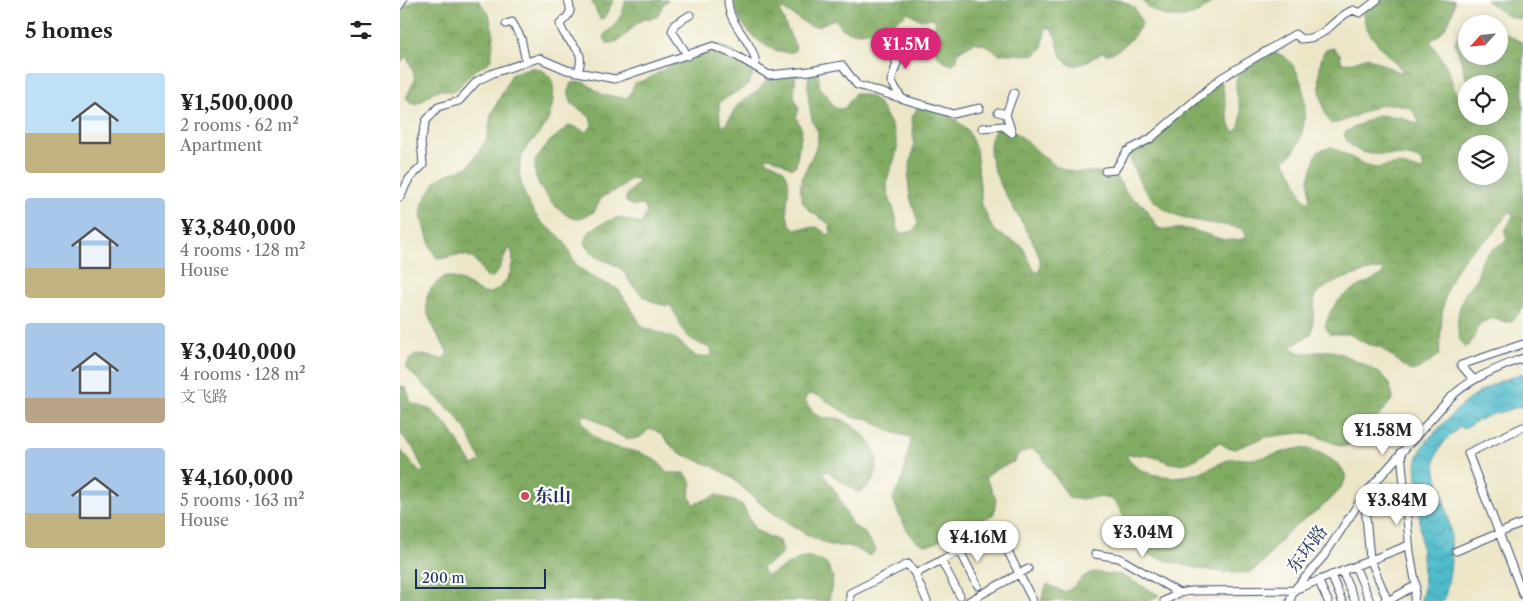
<!DOCTYPE html>
<meta charset="utf-8">
<style>
body{margin:0;font-family:"Libre Caslon Text","Noto Serif SC",serif;background:#f6f6f6;color:#222;height:100vh;display:flex;flex-direction:column;font-size:19px;white-space:nowrap}
*{box-sizing:border-box;margin:0}
p{font-size:16px;color:#767676}
.icon{flex:none;width:28px;height:28px;fill:none;stroke:currentColor;stroke-width:2;stroke-linecap:round;stroke-linejoin:round}
.map{position:relative;flex:1;overflow:hidden}
.side{display:flex;flex-direction:column;background:#fff;width:400px}
.side>*{flex:none}
.needle{width:32px;rotate:243deg}
.fabs{position:absolute;left:1058px;top:15px;display:grid;gap:10px}
.fabs a{display:grid;place-items:center;width:50px;height:50px;border-radius:50%;background:#fff;box-shadow:0 2px 12px #0003;font-size:25px}
.scale{position:absolute;left:15px;bottom:12px;width:131px;box-sizing:border-box;padding-left:5px;border:2px solid #1b2f5e;border-top:0;font-size:14px;line-height:18px;white-space:nowrap;color:#1b2f5e;-webkit-text-stroke:4px #fdfcf7;paint-order:stroke}
.price{position:absolute;translate:-50% -42px;padding:0 11px;border-radius:18px;background:#fff;color:#222;font-size:16px;line-height:32px;filter:drop-shadow(0 1px 2px #0008)}
.price::after{content:'';position:absolute;left:50%;top:30px;width:15px;height:11px;margin-left:-8px;background:inherit;clip-path:polygon(0 0,100% 0,50% 100%)}
.price.on{background:#db2777;color:#fff}
ul{padding:0;list-style:none}
li{display:flex;align-items:center;gap:15px;height:125px;padding:0 25px}
li span{display:grid;place-items:center;flex:none;width:140px;height:100px;border-radius:5px;color:#555}
li>.icon{margin-inline-start:auto}
span .icon{width:60px;height:60px;fill:#fffc;stroke-width:1}
li b{font-size:21px}
h2{display:flex;justify-content:space-between;align-items:center;height:60px;padding:0 25px;font-size:21px}
main{display:flex;flex:1;min-height:0}
.map>svg:first-child{display:block}
.forest{fill:url(#forest-crowns);stroke:#4e6e61;fill-rule:evenodd}
.water{fill:url(#water-waves);stroke:#367694}
.lines{fill:none;stroke-linecap:round;stroke-linejoin:round}
.minor-casing{stroke:#3a4a6e;stroke-width:9}
.minor{stroke:#fff;stroke-width:7}
.poi-dot{fill:#d1495b;stroke:#fdfcf7;stroke-width:2}
.labels{text-anchor:middle;stroke-width:4.5;stroke-linejoin:round;paint-order:stroke}
.poi-label{font-size:18px;font-weight:bold;fill:#1b2f5e;stroke:#fdfcf7;text-anchor:start}
.street-label{font-size:18px;fill:#1b2f5e;stroke:#fdfcf7}
</style>
<main>
<section class="side">
<h2>5 homes<svg class="icon" aria-label="filters" viewBox="0 0 24 24"><path d="M4 7h16M4 17h16"/><circle cx="9" cy="7" r="2"/><circle cx="15" cy="17" r="2"/></svg></h2>
<ul>
<li><span style="background:linear-gradient(#bfe0f5 60%,#c2b280 0)"><svg class="icon" aria-label="home" viewBox="0 0 24 24"><path d="M3 11l9-7 9 7M6 9v11h12V9"/></svg></span><div><b>¥1,500,000</b><p>2 rooms · 62 m²</p><p>Apartment</p></div></li>
<li><span style="background:linear-gradient(#a9c7e8 70%,#c2b280 0)"><svg class="icon" aria-label="home" viewBox="0 0 24 24"><path d="M3 11l9-7 9 7M6 9v11h12V9"/></svg></span><div><b>¥3,840,000</b><p>4 rooms · 128 m²</p><p>House</p></div></li>
<li><span style="background:linear-gradient(#a9c7e8 75%,#b9a48a 0)"><svg class="icon" aria-label="home" viewBox="0 0 24 24"><path d="M3 11l9-7 9 7M6 9v11h12V9"/></svg></span><div><b>¥3,040,000</b><p>4 rooms · 128 m²</p><p>文飞路</p></div></li>
<li><span style="background:linear-gradient(#a9c7e8 65%,#c2b280 0)"><svg class="icon" aria-label="home" viewBox="0 0 24 24"><path d="M3 11l9-7 9 7M6 9v11h12V9"/></svg></span><div><b>¥4,160,000</b><p>5 rooms · 163 m²</p><p>House</p></div></li>
</ul>
</section>
<div class="map">
<svg width="1123" height="601" viewBox="0 0 1123 601">
<defs>
<pattern id="forest-crowns" width="20" height="18" patternUnits="userSpaceOnUse" patternTransform="scale(1.25)"><rect width="20" height="18" fill="#82ac64"/><path d="M2 6a3 3 0 1 1 6 0M12 15a3 3 0 1 1 6 0" fill="none" stroke="#6a8c56"/></pattern>
<pattern id="water-waves" width="16" height="10" patternUnits="userSpaceOnUse" patternTransform="scale(1.25)"><rect width="16" height="10" fill="#50bccb"/><path d="M0 5q4-4 8 0t8 0" fill="none" stroke="#4299a8"/></pattern>
</defs>
<rect width="100%" height="100%" fill="#fdfcf7"/>
<filter id="ink" filterUnits="userSpaceOnUse"><feTurbulence type="fractalNoise" baseFrequency=".02" numOctaves="2"/><feDisplacementMap in="SourceGraphic" scale="10" xChannelSelector="R" yChannelSelector="G"/><feConvolveMatrix kernelMatrix="1 2 1 2 8 2 1 2 1" color-interpolation-filters="sRGB"/></filter>
<filter id="wash" filterUnits="userSpaceOnUse"><feTurbulence type="fractalNoise" baseFrequency=".0096" numOctaves="4" result="noise"/><feDisplacementMap in="SourceGraphic" scale="20" xChannelSelector="R" yChannelSelector="G"/><feGaussianBlur stdDeviation="1.12" result="paint"/><feColorMatrix in="noise" values="0 0 0 0 0 0 0 0 0 0 0 0 0 0 0 0 0 1.4 0 .05"/><feComposite in="paint" operator="in"/></filter>
<g filter="url(#wash)">
<rect width="100%" height="100%" fill="#ece6c7"/>
<path class="forest" d="M16,0H78L89,14L94,36L91,59L88,63L72,72L57,89L52,92C28,84 31,103 12,104L6,98L15,79L12,68L6,56L0,63V9Z
M191,0H214L204,18L200,19Z
M225,0H268L264,3L257,17C251,19 246,18 241,21C229,27 225,44 207,43L203,36C214,26 224,16 225,0Z
M335,0H720L734,7L742,23C737,35 719,54 706,54L702,52C648,92 666,29 646,27L642,48L637,54C624,56 612,53 599,54L588,46L575,42L558,52L557,60L553,64C536,61 535,51 529,37L536,22L533,18L520,20L508,12C498,23 460,38 445,30C440,28 439,22 434,19L418,26H410L383,9L380,12L396,48L393,52C369,57 333,24 335,0Z
M741,0H814C794,23 761,23 741,0Z
M972,0H1054C1055,11 1048,26 1040,34C1036,38 1033,37 1031,42L1048,69L1055,90L1066,111V116H1099V84H1068L1055,42L1062,25L1070,21L1087,24H1066V56H1099V30L1123,43V309C1112,318 1113,328 1096,318C1070,324 1081,330 1069,345L1065,347C1051,333 1059,301 1069,287C1072,284 1076,282 1077,278C1079,274 1078,267 1080,263C1086,253 1096,246 1107,241L1105,231L1113,216L1111,211C1104,215 1099,228 1092,235C1085,242 1075,246 1068,254C1039,285 1043,317 1039,355L1019,369L1010,371L980,347L967,344L949,334H930L925,326C934,294 955,289 982,275L984,271L981,269C963,271 928,282 915,295L912,333L891,347C903,359 919,349 932,351C944,354 979,370 987,380C990,385 992,392 993,398L962,439L944,447L913,435L902,433L866,437L835,449L826,447L819,442C770,485 774,451 726,455C737,478 776,480 798,473C809,470 819,463 830,459C837,457 845,460 853,459C887,455 899,437 932,460C939,465 944,469 946,478C935,504 908,514 888,532C876,543 867,563 852,571C835,579 751,561 738,548C726,537 725,505 710,499C695,494 682,502 669,498L640,454L632,449L618,454L615,461L593,471L586,478L596,499L594,514C582,521 568,525 555,531C546,534 540,542 532,544C512,551 497,512 493,498L502,480L511,440L508,437L486,430L470,419L452,417L419,396L410,394L406,396L405,400C408,405 412,412 417,415C423,420 433,416 440,419C461,427 486,453 474,477C471,483 468,488 462,491L457,492L427,471L423,473L437,494L452,525L464,532L476,550L470,556L449,546H432L405,534L363,506L332,478L314,467L282,454L273,448L260,433L252,429L248,430C228,456 203,418 184,415L181,418C201,464 244,436 267,473H285L292,483L289,496L294,504L317,495L342,504L355,530L379,541L383,550L379,557L362,567L365,575C390,569 400,546 428,565L433,578L429,601H0V449L20,473L24,471L13,448L0,433V386L6,387L11,403L32,410L48,426L73,465L81,461L66,430L56,416L6,368L9,360L17,354L43,359L48,353C33,325 9,298 46,276L63,281L82,293C105,297 120,260 109,247L97,273L91,278L86,277C74,254 68,251 41,259L37,258L31,248L21,216L23,203L35,182L43,176L68,167L87,139L91,115L112,74C125,69 135,63 147,74C159,84 152,112 146,124C137,140 122,146 120,165C117,184 131,214 146,226C151,230 157,233 161,238C168,245 170,256 176,264C183,273 208,285 218,289L243,327L276,339L297,357L310,356L312,352L310,348C280,337 285,331 271,306C252,305 242,297 230,282C227,277 225,273 221,269C214,263 202,261 194,255C169,234 204,222 220,217L241,224L247,212L243,205L234,206L226,202C224,192 236,189 238,180L235,178L227,181L221,188L202,197L194,212L178,219L169,217L154,205L140,187L135,174V161L149,142L170,125L186,132L192,126L190,117L172,104L168,91L171,83L184,82L203,95L226,98L229,96L235,83L248,79L292,52L318,45C333,48 347,61 353,75L347,86L319,102L320,123L324,127L339,103L358,91L368,78L396,74L394,96L399,109L396,117L402,130L396,165L393,168C384,165 377,158 368,157L365,160C371,163 382,167 385,172C396,188 377,216 395,229L417,227L428,235L431,232L429,224C419,215 406,213 402,199C394,175 419,157 418,133C417,128 412,124 412,119C409,105 405,82 411,70H418L420,88C422,91 424,92 426,94C433,102 431,112 445,108L455,93C462,94 472,96 476,101C486,112 499,136 497,150C495,164 486,173 487,187C488,202 499,213 496,228L501,234L514,231L518,223L510,197L508,178L514,143L512,117L519,105H536L567,129L576,149L582,205L592,227L598,233L622,246L634,270L638,273C656,247 563,167 598,126C617,126 638,155 655,165C680,179 693,167 715,175L729,196L744,206L758,228C767,231 777,228 786,229C807,231 825,247 847,237L843,229C822,223 799,224 779,216C751,207 735,179 728,152C740,144 753,137 764,128C786,111 792,92 821,81C826,94 825,124 835,132C855,108 814,82 855,58C863,54 872,51 881,55C911,69 913,141 886,159L885,163L893,174L903,199L907,201L910,198L909,179L916,155L919,151L932,147L967,166L976,168L998,164L1020,170L1024,168L1020,160C997,148 955,165 944,135L947,131L978,115L1000,117L1017,124L1019,122L1012,109C979,93 960,120 931,124C919,108 915,66 925,50L934,48L940,54L942,63L954,62L967,57L999,72L1003,71C992,59 960,31 964,13C965,9 969,4 972,0ZM1066,144H1099V176H1066Z
M1086,0H1123V20L1105,15Z
M694,572L721,575L759,595L750,601H641L647,584L664,592C677,588 678,576 694,572Z"/>
<path class="water" d="M1123,373V406C1101,412 1083,415 1064,429L1060,427C1051,435 1040,444 1036,457C1032,472 1046,504 1049,521C1054,551 1051,572 1044,601H1021L1024,587L1016,465C1020,445 1027,441 1040,427C1070,395 1082,387 1123,373Z"/>
</g>
<g filter="url(#ink)">
<g class="lines">
<g class="minor-casing">
<path id="minor" d="M168,0C173,13 169,15 160,24C165,46 188,45 178,72
M328,0C328,27 356,42 356,67
M0,5L3,0
M106,24L112,22L121,38L126,62
M498,40L488,48L497,63L491,81L501,97
M288,56L272,31L275,24L290,15
M598,112L606,114L614,93
M582,128L603,126L612,133L606,114
M705,171L715,170L727,151L750,139L821,78L895,34L901,39C928,38 931,19 953,10L960,13L977,0
M0,197L9,179L23,165L21,141L26,121L38,107L59,101L77,81L93,73L139,58L167,70L215,79L313,46L335,55L369,75L410,71L442,65L457,85L553,114L580,108
M1073,379L1061,365L1123,344
M1123,427L1068,453L1123,595
M1001,452L1010,552L1016,586L1014,601
M964,495L970,559L987,599L984,601
M560,551L578,586
M1056,551L1123,523
M695,554L719,558L779,593
M541,560L560,596
M955,566L970,601
M942,571L955,601
M515,574L527,601
M931,575L942,601
M918,580L928,601
M450,601V593L508,564L515,574L593,533L601,538L633,601
M569,601L628,569
M764,601L779,593L791,591L894,590L1009,545
M890,601L894,590L924,556L964,495L1049,399C1070,378 1096,369 1123,358
M988,601L1016,585"/>
</g>
<use href="#minor" class="minor"/>
</g>
</g>
<circle class="poi-dot" cx="125" cy="496" r="5"/>
<g class="labels">
<g class="poi-label">
<text x="135" y="502">东山</text>
</g>
<g class="street-label">
<text transform="translate(907 549) rotate(-53)" y="6">东环路</text>
</g>
</g>
</svg>
<div class="fabs">
<a><svg class="needle" viewBox="-14 -14 28 28"><path d="M0-13l5 13h-10z" fill="#e53935"/><path d="M0 13l5-13h-10z" fill="#767676"/></svg></a>
<a><svg class="icon" aria-label="locate" viewBox="0 0 24 24"><circle cx="12" cy="12" r="6"/><path d="M12 2v4M12 18v4M2 12h4M18 12h4"/></svg></a>
<a><svg class="icon" aria-label="layers" viewBox="0 0 24 24"><path d="M12 4l9 5-9 5-9-5zM3 14l9 5 9-5"/></svg></a>
</div>
<div class="scale">200 m</div>
<b class="price on" style="left:506px;top:70px">¥1.5M</b>
<b class="price" style="left:983px;top:456px">¥1.58M</b>
<b class="price" style="left:997px;top:526px">¥3.84M</b>
<b class="price" style="left:743px;top:558px">¥3.04M</b>
<b class="price" style="left:578px;top:563px">¥4.16M</b>
</div>
</main>
